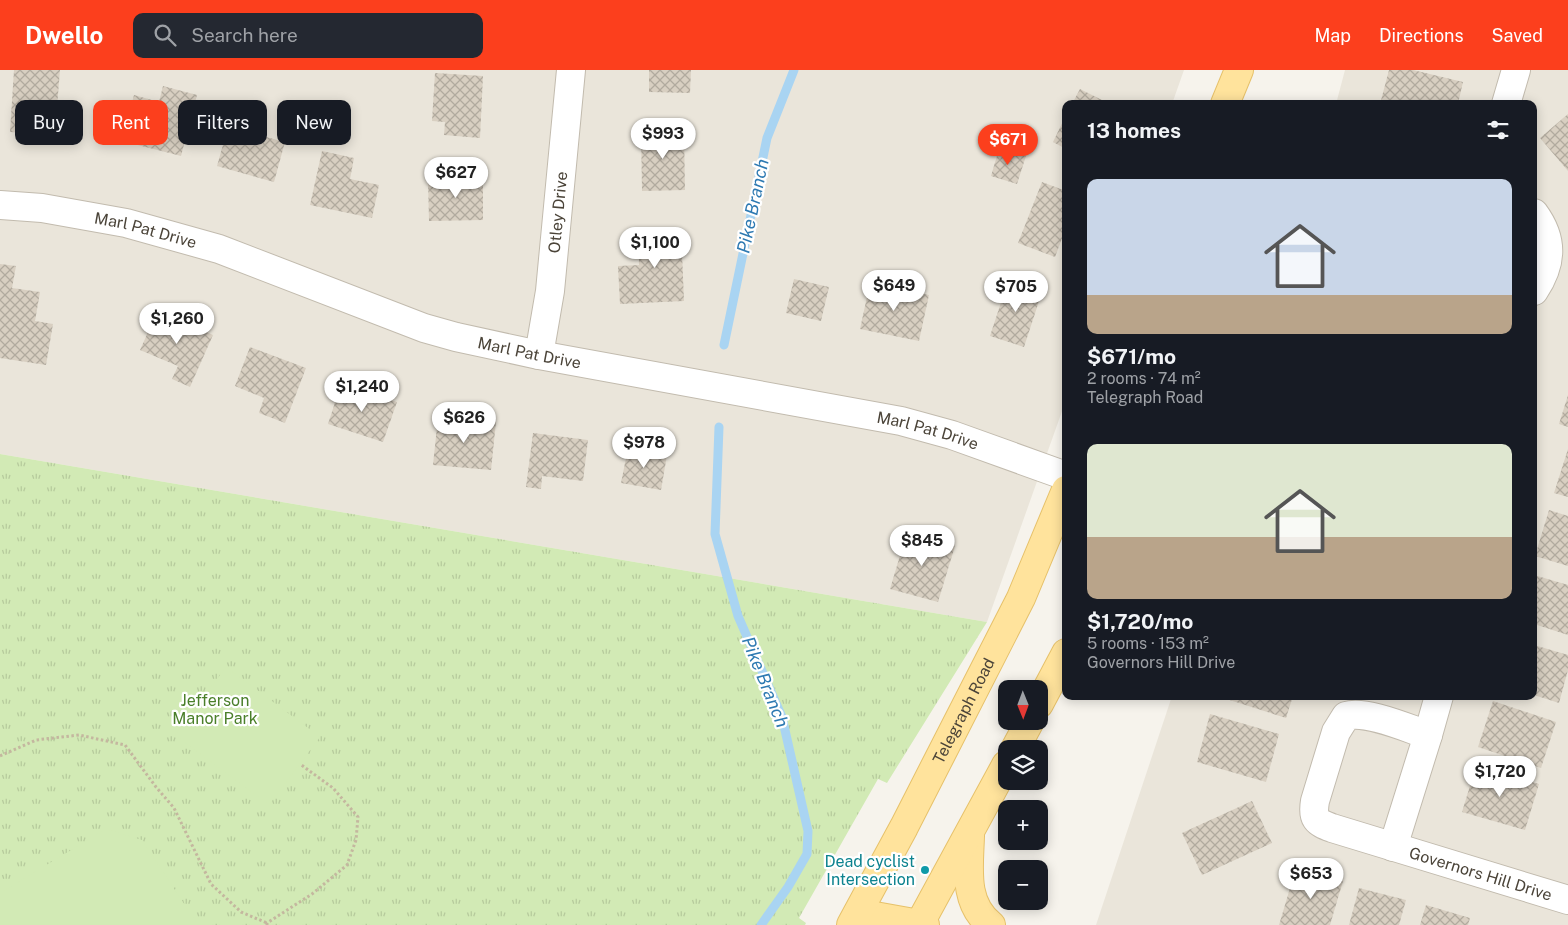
<!DOCTYPE html>
<meta charset="utf-8">
<style>
body{margin:0;font-family:"Public Sans",sans-serif;background:#242831;color:#f1f3f6;height:100vh;display:flex;flex-direction:column;font-size:19px;white-space:nowrap}
*{box-sizing:border-box;margin:0}
p{font-size:16px;color:#9ea1a6}
.icon{flex:none;width:28px;height:28px;fill:none;stroke:currentColor;stroke-width:2;stroke-linecap:round;stroke-linejoin:round}
.map{position:relative;flex:1;overflow:hidden}
.panel{position:absolute;left:1062px;top:30px;width:475px;height:600px;display:flex;flex-direction:column;background:#171b24;border-radius:10px;box-shadow:0 2px 12px #0003}
.panel>*{flex:none}
.hud{position:absolute;left:15px;top:30px;width:475px;height:45px;display:flex;gap:10px}
.needle{width:32px;rotate:179deg}
.tools{position:absolute;left:998px;top:610px;display:grid;gap:10px}
.tools a{display:grid;place-items:center;width:50px;height:50px;border-radius:10px;background:#171b24;box-shadow:0 2px 12px #0003;font-size:25px}
.price{position:absolute;translate:-50% -42px;padding:0 11px;border-radius:18px;background:#fff;color:#222;font-size:16px;line-height:32px;filter:drop-shadow(0 1px 2px #0008)}
.price::after{content:'';position:absolute;left:50%;top:30px;width:15px;height:11px;margin-left:-8px;background:inherit;clip-path:polygon(0 0,100% 0,50% 100%)}
.price.on{background:#fc3f1d;color:#fff}
ul{padding:0;list-style:none}
li{display:grid;align-content:center;gap:10px;height:265px;padding:0 25px}
li span{display:grid;place-items:center;height:155px;border-radius:10px;color:#555}
li>.icon{margin-inline-start:auto}
span .icon{width:90px;height:90px;fill:#fffc;stroke-width:1}
li b{font-size:21px}
h2{display:flex;justify-content:space-between;align-items:center;height:60px;padding:0 25px;font-size:21px}
.chip{padding:0 18px;border-radius:10px;background:#171b24;box-shadow:0 2px 12px #0003;font-size:18px;line-height:45px}
.chip.on{background:#fc3f1d;color:#fff}
header{display:flex;align-items:center;gap:30px;box-sizing:border-box;height:70px;padding:0 25px;background:#fc3f1d;color:#fff}
header strong{font-size:24px}
nav{display:flex;gap:28px;margin-inline-start:auto;font-size:18px}
.search{width:350px;height:45px;background:#242831;display:flex;align-items:center;gap:12px;box-sizing:border-box;padding:0 18px;border-radius:10px;color:#9ea1a6;font-size:19px}
.map>svg:first-child{display:block}
.residential{fill:#eae5da}
.park{fill:url(#park-tufts)}
.garden{fill:#d2eab5}
.lines{fill:none;stroke-linecap:round;stroke-linejoin:round}
.stream{stroke:#a9d4f2;stroke-width:9}
.building{fill:url(#building-cross-hatch)}
.minor-casing{stroke:#c2bbae;stroke-width:30}
.major-casing{stroke:#e6c16a;stroke-width:30}
.path{stroke:#c4b79f;stroke-width:3;stroke-dasharray:2.5 2.5;stroke-linecap:butt}
.minor{stroke:#fff;stroke-width:28}
.major{stroke:#ffe39c;stroke-width:28}
.culture-dot{fill:#0f9aa8;stroke:#fff;stroke-width:2}
.labels{text-anchor:middle;stroke-width:4.5;stroke-linejoin:round;paint-order:stroke}
.street-label{font-size:16px;fill:#4b4439;stroke:#fff}
.park-label{font-size:16px;fill:#4a7f2a;stroke:#fff}
.culture-label{font-size:16px;fill:#0d838f;stroke:#fff;text-anchor:end}
.water-label{font-size:18px;font-style:italic;fill:#2e7ab2;stroke:#fff}
</style>
<header>
<strong>Dwello</strong>
<div class="search"><svg class="icon" aria-label="search" viewBox="0 0 24 24"><circle cx="10" cy="10" r="6"/><path d="M15 15l6 6"/></svg>Search here</div>
<nav><a>Map</a><a>Directions</a><a>Saved</a></nav>
</header>
<div class="map">
<svg width="1568" height="855" viewBox="0 0 1568 855">
<defs>
<pattern id="park-tufts" width="24" height="20" patternUnits="userSpaceOnUse" patternTransform="scale(1.25)"><rect width="24" height="20" fill="#d2eab5"/><path d="M3 7l-1-3M5 7V3M7 7l1-3M15 17l-1-3M17 17v-4M19 17l1-3" fill="none" stroke="#b6ca9c"/></pattern>
<pattern id="building-cross-hatch" width="8" height="8" patternUnits="userSpaceOnUse" patternTransform="scale(1.25)"><rect width="8" height="8" fill="#d8cfc1"/><path d="M0 0l8 8M0 8l8-8" fill="none" stroke="#b1aa9e"/></pattern>
</defs>
<rect width="100%" height="100%" fill="#f6f3ec"/>
<path class="residential" d="M0,0H1184L1172,34H1066V330L987,552L0,384Z
M1345,0H1568V855H1096L1172,626H1534V34H1336Z"/>
<path class="park" d="M0,384L987,552L887,713L878,709L799,848L806,853L805,855H0Z"/>
<path class="garden" d="M226,597L320,667L269,735L175,665Z
M106,759L142,770L198,855H0V823Z"/>
<g class="lines">
<path class="stream" d="M724,275L767,68L794,0
M719,357L715,464L738,546L782,647L808,761L807,784L788,817L761,855"/>
</g>
<path class="building" d="M14,0H60L57,37L75,38L73,66L10,62Z
M649,0H691L690,23L649,22Z
M1389,0H1413L1463,12L1458,34H1380Z
M435,3L483,6L480,68L444,65L445,52L432,51Z
M163,16L197,25L181,86L122,71L134,25L159,32Z
M1080,19L1110,34H1072Z
M1568,44V101L1540,68Z
M1066,45V79L1053,72Z
M228,57L285,72L274,112L217,96Z
M684,59L685,120L642,121L641,60Z
M999,79L1026,86L1017,114L991,106Z
M322,81L354,88L350,109L379,115L372,148L310,135Z
M483,108V150L429,151L428,109Z
M1042,112L1066,121V158L1055,187L1018,173Z
M681,158L684,231L620,234L618,196L639,195L638,160Z
M0,194L16,196L12,218L40,222L35,251L53,254L46,295L0,288Z
M1009,208L1043,219L1024,277L990,266Z
M794,209L829,217L821,251L786,243Z
M870,213L929,225L919,271L860,259Z
M158,240L213,265L190,317L172,309L178,296L140,280Z
M250,277L306,298L285,353L259,343L264,328L235,316Z
M341,314L397,332L383,372L328,354Z
M1568,325V357L1559,354Z
M438,347L496,352L491,400L433,395Z
M533,363L588,370L583,411L542,406L541,419L526,417Z
M628,378L667,385L661,420L621,413Z
M1568,379V427L1554,423Z
M1549,440L1568,446V496L1535,486Z
M907,462L955,476L938,532L890,519Z
M1534,505L1568,515V565L1534,554Z
M1534,575L1568,585V600L1559,633L1534,625Z
M1217,626H1293L1286,648Z
M1493,631L1556,652L1541,698L1478,677Z
M1210,644L1279,664L1266,712L1197,692Z
M1476,696L1539,714L1525,760L1462,742Z
M1252,731L1272,773L1202,805L1182,763Z
M1296,798L1343,811L1330,855H1279Z
M1359,818L1406,830L1399,855H1349Z
M1426,835L1470,848L1468,855H1420Z"/>
<g class="lines">
<g class="minor-casing">
<g id="minor">
<path d="M1506,34L1516,0"/>
<path id="s1" d="M0,135L42,138L126,153L219,179L424,258L456,267L539,285L901,351L952,365L1066,406"/>
<path d="M1534,143C1554,170 1552,194 1534,221"/>
<path id="s2" d="M539,285L550,221L571,0"/>
<path id="s3" d="M1439,626L1428,665C1407,658 1366,640 1346,646L1336,662L1315,731C1312,749 1316,752 1332,758L1568,830"/>
<path d="M1393,777L1428,665"/>
</g>
</g>
<g class="major-casing">
<g id="major">
<path d="M1225,34L1239,0"/>
<path d="M1039,634L1066,583"/>
<path d="M1015,679L1030,651"/>
<path d="M970,766C969,798 963,833 991,855"/>
<path d="M858,843L925,855"/>
<path id="s4" d="M851,855L904,757L1021,528L1066,420"/>
<path d="M919,855L1006,695"/>
</g>
</g>
<path class="path" d="M0,686L36,670L79,665L125,675L156,717L174,738L211,814L241,842L267,853
M267,855V853L312,824L347,795L356,770L358,747L333,718L300,694"/>
<use href="#minor" class="minor"/>
<use href="#major" class="major"/>
</g>
<circle class="culture-dot" cx="925" cy="800" r="5"/>
<g class="labels">
<g class="street-label">
<text dy="6" stroke="none"><textPath href="#s2" startOffset="144">Otley Drive</textPath></text>
<text dy="6" stroke="none"><textPath href="#s1" startOffset="148">Marl Pat Drive</textPath></text>
<text dy="6" stroke="none"><textPath href="#s1" startOffset="552">Marl Pat Drive</textPath></text>
<text dy="6" stroke="none"><textPath href="#s1" startOffset="958">Marl Pat Drive</textPath></text>
<text dy="6" stroke="none"><textPath href="#s4" startOffset="242">Telegraph Road</textPath></text>
<text dy="6" stroke="none"><textPath href="#s3" startOffset="409">Governors Hill Drive</textPath></text>
</g>
<g class="park-label">
<text x="215" y="636">Jefferson<tspan x="215" dy="18">Manor Park</tspan></text>
</g>
<g class="culture-label">
<text x="915" y="797">Dead cyclist<tspan x="915" dy="18">Intersection</tspan></text>
</g>
<g class="water-label">
<text transform="translate(753 136) rotate(-78)" y="6">Pike Branch</text>
<text transform="translate(765 612) rotate(68)" y="6">Pike Branch</text>
</g>
</g>
</svg>
<div class="tools">
<a><svg class="needle" viewBox="-14 -14 28 28"><path d="M0-13l5 13h-10z" fill="#e53935"/><path d="M0 13l5-13h-10z" fill="#9ea1a6"/></svg></a>
<a><svg class="icon" aria-label="layers" viewBox="0 0 24 24"><path d="M12 4l9 5-9 5-9-5zM3 14l9 5 9-5"/></svg></a>
<a>+</a>
<a>−</a>
</div>
<b class="price" style="left:663px;top:90px">$993</b>
<b class="price on" style="left:1008px;top:96px">$671</b>
<b class="price" style="left:456px;top:129px">$627</b>
<b class="price" style="left:655px;top:199px">$1,100</b>
<b class="price" style="left:894px;top:242px">$649</b>
<b class="price" style="left:1016px;top:243px">$705</b>
<b class="price" style="left:177px;top:275px">$1,260</b>
<b class="price" style="left:362px;top:343px">$1,240</b>
<b class="price" style="left:464px;top:374px">$626</b>
<b class="price" style="left:644px;top:399px">$978</b>
<b class="price" style="left:922px;top:497px">$845</b>
<b class="price" style="left:1500px;top:728px">$1,720</b>
<b class="price" style="left:1311px;top:830px">$653</b>
<div class="hud">
<a class="chip">Buy</a>
<a class="chip on">Rent</a>
<a class="chip">Filters</a>
<a class="chip">New</a>
</div>
<section class="panel">
<h2>13 homes<svg class="icon" aria-label="filters" viewBox="0 0 24 24"><path d="M4 7h16M4 17h16"/><circle cx="9" cy="7" r="2"/><circle cx="15" cy="17" r="2"/></svg></h2>
<ul>
<li><span style="background:linear-gradient(#c9d6e8 75%,#b9a48a 0)"><svg class="icon" aria-label="home" viewBox="0 0 24 24"><path d="M3 11l9-7 9 7M6 9v11h12V9"/></svg></span><div><b>$671/mo</b><p>2 rooms · 74 m²</p><p>Telegraph Road</p></div></li>
<li><span style="background:linear-gradient(#dfe7d0 60%,#b9a48a 0)"><svg class="icon" aria-label="home" viewBox="0 0 24 24"><path d="M3 11l9-7 9 7M6 9v11h12V9"/></svg></span><div><b>$1,720/mo</b><p>5 rooms · 153 m²</p><p>Governors Hill Drive</p></div></li>
</ul>
</section>
</div>
